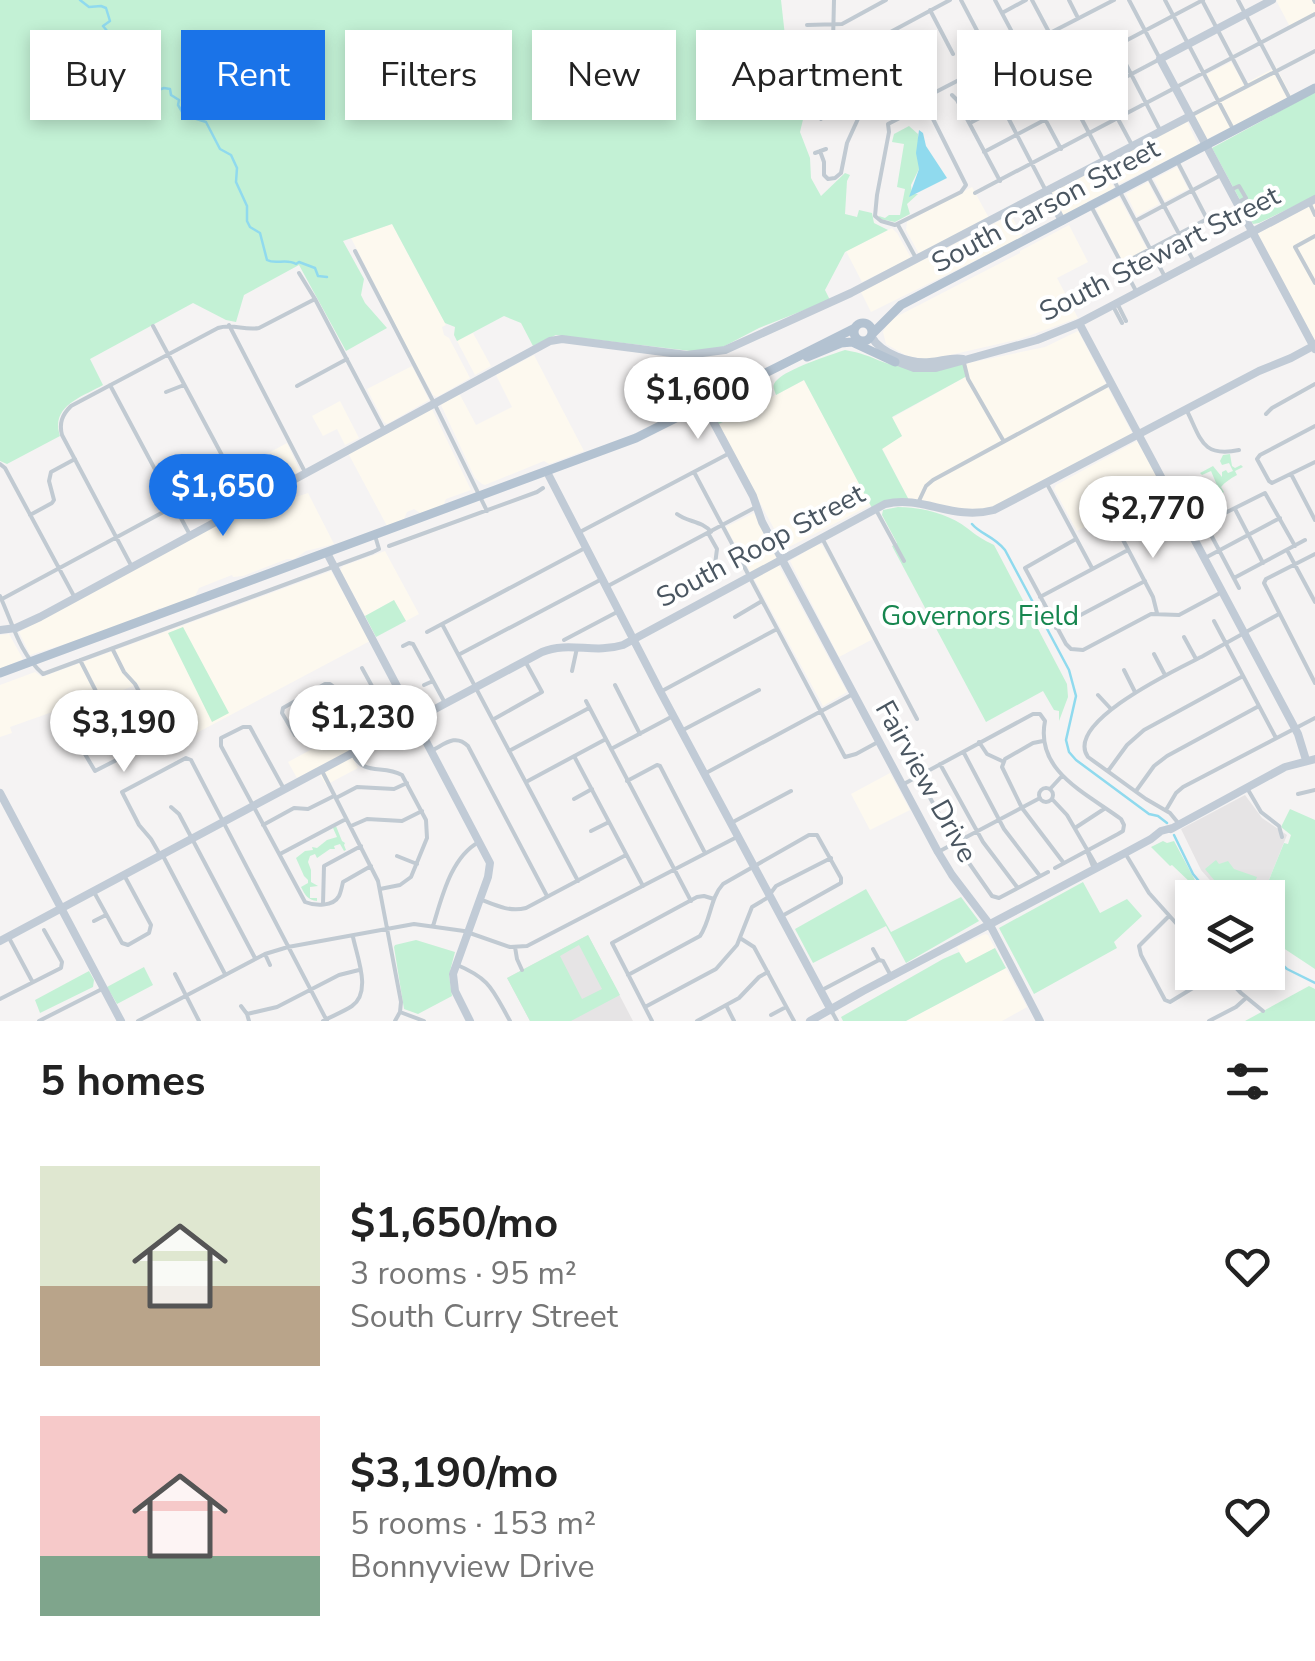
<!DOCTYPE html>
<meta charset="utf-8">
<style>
body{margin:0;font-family:"Nunito Sans",sans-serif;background:#f6f6f6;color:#222;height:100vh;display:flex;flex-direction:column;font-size:38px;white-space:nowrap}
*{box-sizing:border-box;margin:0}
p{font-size:32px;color:#767676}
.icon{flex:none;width:55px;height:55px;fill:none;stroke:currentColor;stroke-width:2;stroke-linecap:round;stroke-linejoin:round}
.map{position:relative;height:1021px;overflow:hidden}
.side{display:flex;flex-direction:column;background:#fff;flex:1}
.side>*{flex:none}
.top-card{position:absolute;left:30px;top:30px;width:1255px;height:90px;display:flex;gap:20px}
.fabs{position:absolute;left:1175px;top:880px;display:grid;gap:20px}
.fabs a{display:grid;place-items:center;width:110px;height:110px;border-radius:0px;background:#fff;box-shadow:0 5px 15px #0003;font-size:50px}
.price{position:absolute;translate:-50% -85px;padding:0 22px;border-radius:35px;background:#fff;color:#222;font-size:32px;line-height:65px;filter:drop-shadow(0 2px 5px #0008)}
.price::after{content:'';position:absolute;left:50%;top:60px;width:30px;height:22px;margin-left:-15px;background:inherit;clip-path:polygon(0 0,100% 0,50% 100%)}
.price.selected{background:#1a73e8;color:#fff}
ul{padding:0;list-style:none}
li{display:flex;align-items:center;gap:30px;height:250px;padding:0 40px}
li span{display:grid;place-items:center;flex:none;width:280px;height:200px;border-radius:0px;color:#555}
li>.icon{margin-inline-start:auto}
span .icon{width:120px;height:120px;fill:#fffc;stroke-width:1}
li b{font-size:42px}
h2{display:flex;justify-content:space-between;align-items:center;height:120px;padding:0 40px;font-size:42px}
.tag{padding:0 35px;border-radius:0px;background:#fff;box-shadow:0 5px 15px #0003;font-size:35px;line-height:90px}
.tag.selected{background:#1a73e8;color:#fff}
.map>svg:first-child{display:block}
.commercial{fill:#fdf9ef}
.education{fill:#e6e4e5}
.green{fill:#c3f1d5;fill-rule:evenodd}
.water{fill:#90daee}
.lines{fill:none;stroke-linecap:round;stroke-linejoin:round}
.stream{stroke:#90daee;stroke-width:2.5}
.street{stroke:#c1cad2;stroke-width:4}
.secondary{stroke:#c1cbd6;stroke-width:8}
.primary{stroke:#b3c2d1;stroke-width:9}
.labels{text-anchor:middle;stroke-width:8;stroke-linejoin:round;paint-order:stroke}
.street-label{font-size:28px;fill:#4a5661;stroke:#fff}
.park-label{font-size:28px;fill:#17864f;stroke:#fff}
</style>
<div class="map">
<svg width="1315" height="1021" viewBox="0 0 1315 1021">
<rect width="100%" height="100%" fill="#f5f3f3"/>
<path class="commercial" d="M1276,0H1315V14L1290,27Z
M1231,62L1244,84L1276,67L1295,103L1240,132L1235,125L1205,140L1193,117L1217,104L1203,76Z
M1187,121L1198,145L1119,184L1108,163Z
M1102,166L1114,187L1113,190L1088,201L1087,203L1065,215L1062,214L1051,193Z
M1177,167L1188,189L1165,201L1154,179Z
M1148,182L1159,204L1137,216L1126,194Z
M972,187L989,218L919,254L906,230L907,222Z
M1119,197L1147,249L1123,262L1096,209Z
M1315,203V341L1257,234Z
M1011,215L1023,237L871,312L861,292Z
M392,224L446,325L442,327L444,335L449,338L470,378L437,397L433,395L413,359L351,238Z
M1069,225L1088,262L1057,278L1078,318L1020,339L937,358L924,359L907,356L886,344L883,332L890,320L1020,253V251Z
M892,228L897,233L911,258L862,282L846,251Z
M1078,331L1132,433L1140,435L988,512L910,502L882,448L902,436L892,418L967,376L964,364L1045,347Z
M473,333L491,366L475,375L457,341Z
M534,355L584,451L549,464L544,461L485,485L482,484L475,478L441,405L459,393L476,425L512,407L496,375Z
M412,366L429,400L387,424L384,422L367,389Z
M804,380L871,505L785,549L718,425Z
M340,401L359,438L345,445L337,429L323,436L312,416Z
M432,409L471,490L446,499L443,506L420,513L414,509L407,512L404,519L387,526L348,453Z
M1137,441L1162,485L1077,531L1054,489L1056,485Z
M287,443L300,471L275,484L261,457Z
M281,490L287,500L308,493L334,544L306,551L294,559H287L243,576L233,577L232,575L199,588L194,598L163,609L159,608L151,614L97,634L30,655L19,632Z
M754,513L777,556L779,566L847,692L823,706L726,527Z
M818,544L822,545L835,568L873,639L839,657L790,561Z
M385,551L419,614L406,621L394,600L365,616L340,570L343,566Z
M331,571L370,641L172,746L138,684L98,700L58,710L10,727L12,733L0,737V685L35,672L42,677Z
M9,634L23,659L0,669V635Z
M340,734L358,768L326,785L316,768L297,778L288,762Z
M890,773L910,810L870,830L851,794Z
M985,934L988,935L995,948L966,964L957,947Z
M1006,968L1027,1007L1002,1021H906Z"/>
<path class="education" d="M1245,795L1262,818L1287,835L1262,897H1225L1201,870L1181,829Z
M588,935L633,1021H530L507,978Z"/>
<path class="green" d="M0,0H781L786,45L796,52L806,53V107L800,132L810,158L811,178L821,196L845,173L850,175L847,181L845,214L857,217L859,210L872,213L874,223L888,230L845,252L825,290L830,300L759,328L719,349L691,351L556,335L533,346L521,323L504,316L457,341L454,335L455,327L445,323L392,224L343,241L364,279L361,295L365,303L387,328L346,351L299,265L244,295L236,322L226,320L193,303L90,359L103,385C82,397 50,406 60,436L7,464L0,461Z
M1315,92V196L1259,223L1253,224L1212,148Z
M909,126L918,134L919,169L911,185L912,194H918L907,204L910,214L895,222L880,219L879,216L885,218L889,215H900L905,189L897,187L904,144L892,142L894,134Z
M845,350C862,353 868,356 883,362C910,372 937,367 964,364L967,376L892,417L902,436L882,449L910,502L873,510L804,380L776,395C774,388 771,386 777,380C787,369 830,355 845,350Z
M759,390L766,392L769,397L717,425L715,413Z
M1230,454L1232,466L1235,468L1241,465L1243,467L1235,471L1237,475C1230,479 1225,482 1221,487L1224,492L1217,498L1214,493L1219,490L1211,471L1202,475L1200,473L1213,466L1222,477V472L1226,470L1228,473L1233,471L1229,463L1222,465L1220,461L1223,455Z
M898,507C921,507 949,514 967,528C976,535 983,540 994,545L1067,684L1068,697L1059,721V711L1054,710L1043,691L986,722L892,546L897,543L882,515L883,510Z
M394,600L406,621L376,637L365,616Z
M183,627L229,713L212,722L168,633Z
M1290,809L1315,820V969L1268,938V898L1262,897L1284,843L1288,844L1291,835L1281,827Z
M336,826L342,841L345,843L344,845L346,850L344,851L340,844L334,846L335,849H330L317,858L315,854L310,856L308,862L311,870V882L318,886L310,887V898H317V901C308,900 305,895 301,887L308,883V880L304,876L296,858L305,851L313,850L312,847L317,848L327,840L337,837L333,828Z
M1163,841L1167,843L1174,841L1196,882L1193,885L1172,865L1170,866L1151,847Z
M1216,860L1219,864L1228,861L1234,869L1257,877L1250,895L1242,892L1239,897H1228L1205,869Z
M1083,882L1100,913L1127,899L1142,916L1114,942L1117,948L1034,994L999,928Z
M866,889L891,932L961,897L979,921L906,963L886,926L813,963L795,929Z
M588,935L620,995L571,1021H530L507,978ZM579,945L602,989L582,999L560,956Z
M416,940L455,952L449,975L452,996L418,1014L404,1009L394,947L395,945Z
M995,948L1006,968L906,1021H843L841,1017L943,959L959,952L966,963Z
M144,967L153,985L117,1004L107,987Z
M89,971L94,980L93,987L40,1013L35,1000Z
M1309,986L1315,989V1021H1245Z"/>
<path class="water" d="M919,130L923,133L926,146L947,178L909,197L919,169L916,153Z"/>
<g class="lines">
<path class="stream" d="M80,0L89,7L101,6L106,8L110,21L103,26L108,32L115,33L118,42L123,46L128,66L132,67L153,92L164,88L170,89L171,95L179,100L178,105L184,115L206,122L220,149L231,155L237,168L236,182L247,206V221L250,227L260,233L267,260C276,265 286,258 296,264L299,262L315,268L318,276L327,277
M972,524C980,534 994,536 1005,550L1069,670L1076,696L1066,740L1069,752L1076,760L1149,814L1158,816L1167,823
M1174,835L1193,874L1213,898
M1268,952L1287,969L1315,983"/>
<path class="street" d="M961,0L994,63
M995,0L1021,49
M1032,0L1050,34
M1069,0L1078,18
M1165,0L1234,131
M1238,0L1291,101
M1314,0L1315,2
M1203,2L1247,86
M930,10L953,54
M1002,13L1026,0
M807,25L842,24L886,0
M1117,47L1161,132
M833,59L844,57L950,0
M1088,63L1133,147
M1060,78L1165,277
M1030,91L1061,149
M952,95L957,100L1000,181
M1002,106L1046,191
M921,107L928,109L966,185L961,192L895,225L881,221L875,216L877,195L889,132L888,124Z
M1190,116L1315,51
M821,119L832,84L834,0
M970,123L1203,0
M820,151L824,162V175L828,179L835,178L841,173L847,143L862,110L888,100L901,85C912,83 917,94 928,96L1114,0
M984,152L1160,59L1129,0
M815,153L826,149
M1148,176L1193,260
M1230,190L1239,186L1246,198L1237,203
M975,193L1315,14
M1309,202L1315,215
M1091,206L1136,291
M1137,220L1221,175
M898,225L917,260
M1315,236L1295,247L1315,283
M355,251L434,403L487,511
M1122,264L1207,219L1177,161
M299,273L315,299L384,430
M1117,303L1126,321
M1113,306L1122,323
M229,325L305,472
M153,326L248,504
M963,359L968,379L1003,440
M110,385L190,535
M297,386L347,359
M166,392L184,385
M641,406C662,388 679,370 700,403
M1186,409C1201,438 1201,458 1239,450
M1266,414L1272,408L1315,384
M1315,426L1260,455L1257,459L1269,481L1272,483L1315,462
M0,464L5,468L75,598
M694,472L845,757L856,754L878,742
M1291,474L1315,520
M1047,484L1092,568
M918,503L926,486L933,480L1110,384
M875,508L904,561
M1235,509L1263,563
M677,514C687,522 703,521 711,532
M1200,514L1239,588
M30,515L52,503L54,500L49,481L51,472L75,459
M1205,523L1265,493L1295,546
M1115,532L1121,536L1153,597L1157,613
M578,533L726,455
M708,533L717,549L714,572
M822,538L917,719
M1076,539L1025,568L1066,644L1071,649L1083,650L1151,614L1179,615L1222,592
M389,546L537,492L543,488
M1287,550L1315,602
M1315,554L1266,579L1264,583L1315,683
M1205,558L1280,518
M132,567L62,435C59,423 62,415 71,406L218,328C233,323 244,331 259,328L315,299
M1234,578L1305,540
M606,587L756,507
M0,596C13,624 19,653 43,674L373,552L379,549L376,539
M1040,597L1128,550
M2,599L232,475
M735,617L762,601
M1214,621L1276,738
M442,624L578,881
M1056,628L1145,581
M427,632L585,548
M1184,637L1196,659
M564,640L619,611
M403,646L409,643L413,644L445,703
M113,650L124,672L135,684L163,737
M460,654L602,579
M1154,654L1165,675
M80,660L105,709
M362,668L396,730
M1124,670L1135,692
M572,671L577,648
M325,684H330L334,687L347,711L301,736L295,735L282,713L283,708Z
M424,685L433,681
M615,685L640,734
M662,691L777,629
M1098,695L1111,709
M586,701L691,901
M118,702L139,741L138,749L95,771L82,749L72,727Z
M347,711L365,746
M494,719L542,692L525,661
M137,730L154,721
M683,730L759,690
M1043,741L1033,743L1005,759L1002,767L1022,808L1063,862
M979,742L987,754L1002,761
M82,749L130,724
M611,749L673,716
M433,750C446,743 456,734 468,746L547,896
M509,751L589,708
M352,753C364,777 382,764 402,775L426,820L427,838L411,877L400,885L380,889
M964,753L1004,829L1040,876
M574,756L643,886
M940,764L983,842L1017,887
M321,769L378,881L401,1002L400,1012L395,1021
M1108,771L1127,745L1144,730L1243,676
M706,773L853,694
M918,776L955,843L992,896L999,898L1048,872
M627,781L657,765L660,766L705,853
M526,782L606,739
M902,785L1033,714H1040L1045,721C1035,771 1086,793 1121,819L1124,825L1123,831L1118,834L1055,868
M1039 795a7 7 0 1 1 14 0a7 7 0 1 1-14 0Z
M1247,788L1261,812L1279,826L1282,837
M284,789L250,727H243L221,738V746L305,902C315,906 333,907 339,896C341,892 342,886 343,882L371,866
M1050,789L1062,776
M1136,791L1154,766L1167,756L1259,706
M1298,794L1315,790
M336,798L357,787L394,789L407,783
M574,799L592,789
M1052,799L1067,815L1096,865
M171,807L179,814L255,958
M1166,810L1176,793L1183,787L1315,718
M733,822L791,791
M1179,824L1170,813L1146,799L1088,757C1063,722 1180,668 1203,656C1228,642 1253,628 1279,614
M263,825L294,808L308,809L334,796
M351,826L367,819L402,821L422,811
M1075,828L1104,809
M591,831L609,822
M1087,851L1094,869
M938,852L1040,798
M159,853L151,839L139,825L122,792L186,758L191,760L327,1021
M1125,853L1149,893L1192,941
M162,854L225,974
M280,854L346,819
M397,856L417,864
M94,892L122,943L128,945L149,933L151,925L124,875
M482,900C497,906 510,912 526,908L626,855
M323,904L324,866L361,846
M1169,916L1139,946L1141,955L1165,1000L1170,1002L1219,972
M94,921L106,915
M433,926C442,897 451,857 479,842
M8,936L32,981
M740,938L754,947L794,1021
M515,947L517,959L522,970
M873,949L879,960
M265,954L270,965
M1182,955L1192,945
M455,964C491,979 492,989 510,1021
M1221,972L1241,993L1263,1011
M175,974L199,1021
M628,975L700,936C711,920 710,898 723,884L809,835H817L841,878V883L782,916
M822,990L879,960L883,961L891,976
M0,999L61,968L62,962L44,930
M726,1005L734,1021
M241,1006L247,1014L249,1021
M645,1007L716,969L737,945L752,907L767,898L776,886L831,858
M831,1010L837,1021
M400,1012L424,1021
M247,1014L277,1007L339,975L359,970
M771,1015L786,1007
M39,1021L102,989
M138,1021L265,954L288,947L414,924L464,931L510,947L527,946L735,838
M323,1021C332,1016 343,1012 352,1006C372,992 357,957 353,937
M652,1021L612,943L697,897L704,896L714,899
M697,1021L739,998L759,977L768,972
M1209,1021L1236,1007L1246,998"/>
<path class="secondary" d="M1272,0L1160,59L1315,349
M1047,192L1062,221
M1079,323L1298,734L1306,760
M871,336C881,354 910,364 930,362C942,361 952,357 963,359
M890,359L914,368H936L1037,340L1079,323L1315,199
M702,407L707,410L753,496L762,522L938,852L952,875L990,925L1040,1021
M547,472L660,691L831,1010
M327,553L490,863L488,877L453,974L455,991L470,1021
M0,630L16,628L40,617L550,341L562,339L687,355L725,350L851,293L1190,116
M0,793L121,1021
M1171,829L1285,767L1315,759
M0,941L542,652C569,641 594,654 623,645L885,504C924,495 952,521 994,510L1259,371L1291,358L1315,345
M810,1021L863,991L1125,853L1151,839L1161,831L1172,828"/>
<path class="primary" d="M854 332a9 9 0 1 1 18 0a9 9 0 1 1-18 0Z
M872,334L901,305L1315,88
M807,357L841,343L852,342L895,362
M0,673L636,438L855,328"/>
</g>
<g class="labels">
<g class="street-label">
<text transform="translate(1045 205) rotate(-28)" y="10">South Carson Street</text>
<text transform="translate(1159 253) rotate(-27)" y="10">South Stewart Street</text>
<text transform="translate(760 545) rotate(-28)" y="10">South Roop Street</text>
<text transform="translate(927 781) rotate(61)" y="10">Fairview Drive</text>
</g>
<g class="park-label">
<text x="980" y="625">Governors Field</text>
</g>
</g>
</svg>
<div class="fabs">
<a><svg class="icon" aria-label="layers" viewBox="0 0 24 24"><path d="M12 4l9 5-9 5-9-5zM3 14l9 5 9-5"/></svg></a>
</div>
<b class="price" style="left:698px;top:442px">$1,600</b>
<b class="price selected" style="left:223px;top:539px">$1,650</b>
<b class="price" style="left:1153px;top:561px">$2,770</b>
<b class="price" style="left:363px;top:770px">$1,230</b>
<b class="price" style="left:124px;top:775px">$3,190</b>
<div class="top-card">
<a class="tag">Buy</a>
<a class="tag selected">Rent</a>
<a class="tag">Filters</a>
<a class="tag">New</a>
<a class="tag">Apartment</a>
<a class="tag">House</a>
</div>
</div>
<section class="side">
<h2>5 homes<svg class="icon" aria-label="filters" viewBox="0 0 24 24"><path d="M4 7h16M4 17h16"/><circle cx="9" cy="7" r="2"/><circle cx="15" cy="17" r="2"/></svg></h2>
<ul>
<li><span style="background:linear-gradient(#dfe7d0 60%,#b9a48a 0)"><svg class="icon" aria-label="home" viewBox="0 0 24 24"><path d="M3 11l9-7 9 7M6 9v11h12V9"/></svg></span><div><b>$1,650/mo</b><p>3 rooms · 95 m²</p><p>South Curry Street</p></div><svg class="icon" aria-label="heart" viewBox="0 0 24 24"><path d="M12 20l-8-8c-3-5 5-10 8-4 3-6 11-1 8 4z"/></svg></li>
<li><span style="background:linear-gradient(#f6c9c9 70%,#7fa58c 0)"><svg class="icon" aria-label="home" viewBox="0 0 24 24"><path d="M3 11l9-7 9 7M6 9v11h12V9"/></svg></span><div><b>$3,190/mo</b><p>5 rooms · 153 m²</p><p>Bonnyview Drive</p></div><svg class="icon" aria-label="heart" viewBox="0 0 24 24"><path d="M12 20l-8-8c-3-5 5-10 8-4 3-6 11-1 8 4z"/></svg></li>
</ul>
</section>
